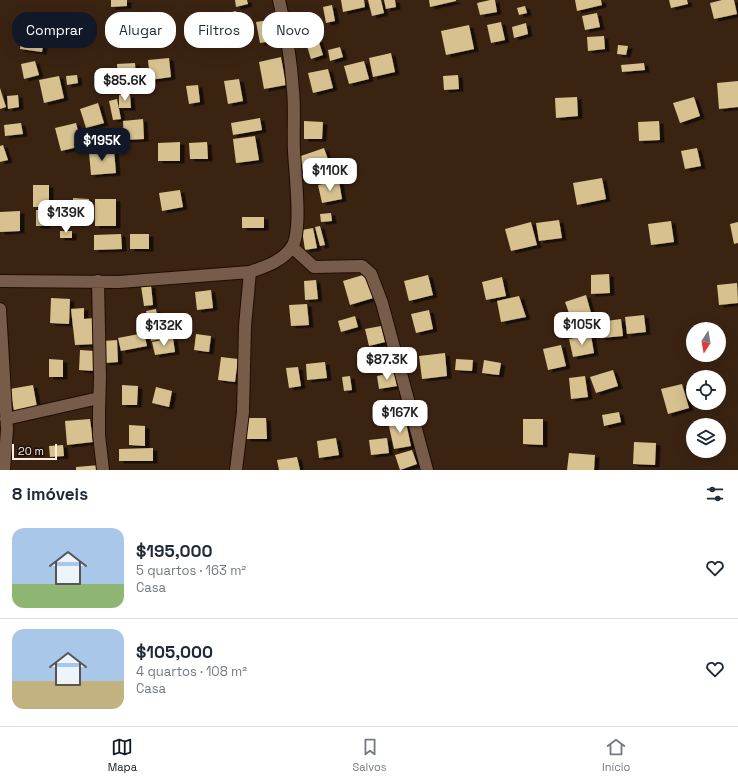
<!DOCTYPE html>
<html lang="pt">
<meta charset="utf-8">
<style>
body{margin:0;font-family:"Space Grotesk",sans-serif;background:#f2f2f3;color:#1f2937;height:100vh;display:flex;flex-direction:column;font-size:15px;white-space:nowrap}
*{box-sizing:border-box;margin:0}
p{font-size:13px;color:#747a83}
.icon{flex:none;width:22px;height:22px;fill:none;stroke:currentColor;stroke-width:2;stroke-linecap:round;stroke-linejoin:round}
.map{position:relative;height:470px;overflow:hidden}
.details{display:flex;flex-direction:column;background:#fff;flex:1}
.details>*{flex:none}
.top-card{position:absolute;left:12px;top:12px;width:400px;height:36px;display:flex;gap:8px}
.needle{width:26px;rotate:191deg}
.controls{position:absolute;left:686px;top:322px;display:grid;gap:8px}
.controls a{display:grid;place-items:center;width:40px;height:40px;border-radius:50%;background:#fff;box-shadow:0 4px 16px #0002;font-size:20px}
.scale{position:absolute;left:12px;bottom:10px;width:45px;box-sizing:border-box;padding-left:4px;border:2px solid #feede3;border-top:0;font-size:11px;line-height:14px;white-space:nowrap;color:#feede3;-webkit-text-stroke:3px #1a0f08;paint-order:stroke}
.price{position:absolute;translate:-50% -34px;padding:0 9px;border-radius:8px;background:#fff;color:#222;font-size:13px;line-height:26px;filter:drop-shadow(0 1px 2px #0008)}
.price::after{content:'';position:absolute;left:50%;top:24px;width:12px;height:9px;margin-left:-6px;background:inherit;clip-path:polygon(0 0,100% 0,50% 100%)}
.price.selected{background:#111827;color:#fff}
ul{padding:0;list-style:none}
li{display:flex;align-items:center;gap:12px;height:100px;padding:0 12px}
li+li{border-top:1px solid #e0e1e3}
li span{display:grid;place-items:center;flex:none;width:112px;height:80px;border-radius:12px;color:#555}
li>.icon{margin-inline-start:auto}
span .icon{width:48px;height:48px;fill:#fffc;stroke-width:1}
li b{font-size:17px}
h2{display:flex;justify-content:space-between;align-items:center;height:48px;padding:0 12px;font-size:17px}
.pill{padding:0 14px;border-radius:16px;background:#fff;box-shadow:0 4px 16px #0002;font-size:14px;line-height:36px}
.pill.selected{background:#111827;color:#fff}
.tab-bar{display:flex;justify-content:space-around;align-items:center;height:56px;border-top:1px solid #e0e1e3;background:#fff;font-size:11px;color:#747a83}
.tab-bar a{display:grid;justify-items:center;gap:2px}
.tab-bar .selected{color:#111827}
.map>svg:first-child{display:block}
.building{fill:#d7c18f;filter:url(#shadow)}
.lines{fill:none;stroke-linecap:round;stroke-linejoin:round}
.street-casing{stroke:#210c00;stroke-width:14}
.street{stroke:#775c49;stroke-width:12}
</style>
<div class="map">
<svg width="738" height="470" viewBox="0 0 738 470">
<defs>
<filter id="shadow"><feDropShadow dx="4.5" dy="2.5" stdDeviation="0" flood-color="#0009"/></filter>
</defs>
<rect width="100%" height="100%" fill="#3b2312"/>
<path class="building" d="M111,0H127V6L111,7Z
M235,0H247L248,4L236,7Z
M341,0H364L365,7L343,12Z
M368,0H381L384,13L372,16Z
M384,0H395L396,7L386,9Z
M429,0H456V1L430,7Z
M490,0H495L497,12L480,15L477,3Z
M575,0H601L602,5L577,11Z
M669,0H687L688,4L671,8Z
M722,0H734L737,14L714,19L710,3Z
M332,5L335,21L326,23L323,7Z
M525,6L527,13L519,15L517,8Z
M236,11L237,14L241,13L244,27L217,34L213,16Z
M597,13L600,27L585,30L582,16Z
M275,19L278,40L260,43L256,22Z
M501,22L505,40L491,43L487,25Z
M526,23L528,34L514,38L512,27Z
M469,25L474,49L446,55L441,31Z
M23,26L44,29L43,37L22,34Z
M22,36L44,39L42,52L20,49Z
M604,36L605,49L588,51L587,37Z
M318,39L323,55L311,59L306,43Z
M618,45L628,46L626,55L617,54Z
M340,47L343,57L330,61L328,50Z
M391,53L395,72L373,77L369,58Z
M281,57L286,85L264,89L259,62Z
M169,58L171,77L150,80L148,60Z
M35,61L39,75L24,79L21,64Z
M364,61L369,79L349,84L344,66Z
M135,63L136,82L118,83L117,64Z
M644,63L645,70L622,72L621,65Z
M328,69L333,88L313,93L308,73Z
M77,75L78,83L67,85L66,76Z
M458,75L459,89L444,90L443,76Z
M59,76L64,98L44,103L39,80Z
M239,79L243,101L228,104L224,81Z
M738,81V107L719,109L717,83Z
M198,85L200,102L189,104L186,86Z
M0,88L6,107L0,109Z
M18,95L19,107L8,109L7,96Z
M119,95H130L131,108H119Z
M577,97L578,116L556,118L555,98Z
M694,97L700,116L680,123L673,103Z
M117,99L121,119L113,120L109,101Z
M98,103L104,123L86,128L80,109Z
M260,118L262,130L233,135L231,123Z
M143,119L144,139L124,140L123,121Z
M304,121L323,122L322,139H304Z
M659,121L660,140L639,141L638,122Z
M21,123L23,134L5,136L4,125Z
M76,123L82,146L61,151L55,128Z
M122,129V140L114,141L113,130Z
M255,136L259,160L236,163L233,139Z
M180,142V161H158V143Z
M207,142L208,159H190L189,143Z
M3,145L8,160L0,162V146Z
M324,148L331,168L305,177L298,157Z
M697,148L701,166L685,169L681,151Z
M114,150L116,173L91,175L89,152Z
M602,178L606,199L577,205L573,183Z
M339,181L342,199L322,203L318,185Z
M33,185H49V207H33Z
M180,190L183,207L162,211L159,193Z
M73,198L89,199L88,217H73Z
M95,199H116V226H95Z
M36,210H47L46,226H36Z
M20,211V231L0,232V212Z
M331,213L332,221L321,222L320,214Z
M242,217H264V228H242Z
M559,220L562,238L539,241L536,223Z
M671,221L674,242L651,245L648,224Z
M531,222L537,245L511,251L505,229Z
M738,222V243L734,244L730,224Z
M320,226L325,245L320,246L315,227Z
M313,228L317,248L305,250L302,230Z
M60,231H72V238H60Z
M121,234L122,249L94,250V235Z
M130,234H149V249H130Z
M366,274L373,298L350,305L343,281Z
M609,274L610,293L591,294V275Z
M428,275L433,295L409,301L404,281Z
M502,277L506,296L486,300L482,282Z
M316,280L318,299L305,300L304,281Z
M737,283L738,303L719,305L717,285Z
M151,285L153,305L144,306L141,286Z
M211,290L213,308L197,310L195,292Z
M586,295L591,313L571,319L565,302Z
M519,296L526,317L501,322L497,301Z
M51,298L70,299L69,324L50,323Z
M307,304L309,325L291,326L289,305Z
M84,308V319L94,318L95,344L75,345L71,309Z
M156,309L158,321L179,318L182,335L151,341L146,311Z
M429,310L433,329L416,333L411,314Z
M644,315L646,332L627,334L625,317Z
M355,316L358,327L341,332L338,321Z
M621,319L623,336L601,338L599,322Z
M381,326L385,342L369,346L365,329Z
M144,333L147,346L121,351L118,338Z
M196,334L211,336L209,352L194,350Z
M591,335L594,353L573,357L569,339Z
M173,338L175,352L155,355L152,342Z
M117,340L118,362L105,363L103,341Z
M561,345L566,366L548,370L543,349Z
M80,350L95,351V371L79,370Z
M445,353L447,376L422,379L419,356Z
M221,357L238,359L235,382L218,380Z
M49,359L63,360V377H49Z
M456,359L473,360L472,371L455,370Z
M484,360L501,363L499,375L482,373Z
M325,362L327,378L307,380L306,364Z
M298,367L301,386L289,388L286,368Z
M613,370L618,386L596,393L590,377Z
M395,372L397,386L379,389L377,376Z
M350,376L352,390L344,391L342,377Z
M585,376L588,397L571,399L569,378Z
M682,384L689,408L668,414L661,389Z
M33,385L37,407L14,411L10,389Z
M122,385L138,386L137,405H122Z
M156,387L172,391L169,407L152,403Z
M619,412L621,422L604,426L602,415Z
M246,418H266L267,439H246Z
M405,418L411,446L394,449L388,422Z
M90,419L93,442L67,445L65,421Z
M523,419H543V445L523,444Z
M129,425L145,426V446L129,445Z
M336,438L339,455L319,458L317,441Z
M387,438L389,453L371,455L369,440Z
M634,442L656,443L655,465L633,464Z
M63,445L64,456L50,457L49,446Z
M153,448V461H119V449Z
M412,450L417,464L400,470L395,455Z
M569,453L595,455L594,470H567Z
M297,457L300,470H279L277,460Z
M100,465V470H76V467Z"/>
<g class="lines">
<g class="street-casing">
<path id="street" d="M292,247L314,267L362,266L371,274L382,303L427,470
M0,281L119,282L250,272C265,267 285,260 293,245C302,227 295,173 294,151C293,131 295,111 293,90C291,61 286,29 279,0
M98,281L100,378L99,412V435L103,470
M0,309L7,429L4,470
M6,419L99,398
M236,470L243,412L245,326L250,272"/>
</g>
<use href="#street" class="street"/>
</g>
</svg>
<div class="controls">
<a><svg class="needle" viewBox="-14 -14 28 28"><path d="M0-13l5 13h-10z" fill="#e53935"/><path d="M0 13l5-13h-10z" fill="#747a83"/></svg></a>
<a><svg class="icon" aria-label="locate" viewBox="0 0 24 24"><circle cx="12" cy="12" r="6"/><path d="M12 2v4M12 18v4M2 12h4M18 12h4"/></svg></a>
<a><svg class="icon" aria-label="layers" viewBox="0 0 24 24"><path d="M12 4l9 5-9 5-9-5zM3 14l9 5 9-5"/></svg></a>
</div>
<div class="scale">20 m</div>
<b class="price" style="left:125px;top:102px">$85.6K</b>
<b class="price selected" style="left:102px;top:162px">$195K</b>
<b class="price" style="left:330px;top:192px">$110K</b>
<b class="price" style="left:66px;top:234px">$139K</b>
<b class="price" style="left:582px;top:346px">$105K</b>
<b class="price" style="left:164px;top:347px">$132K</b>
<b class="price" style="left:387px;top:381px">$87.3K</b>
<b class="price" style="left:400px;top:434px">$167K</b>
<div class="top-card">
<a class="pill selected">Comprar</a>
<a class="pill">Alugar</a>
<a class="pill">Filtros</a>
<a class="pill">Novo</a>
</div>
</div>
<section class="details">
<h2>8 imóveis<svg class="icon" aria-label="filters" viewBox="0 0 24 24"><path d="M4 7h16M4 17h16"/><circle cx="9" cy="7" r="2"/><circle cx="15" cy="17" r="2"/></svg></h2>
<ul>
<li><span style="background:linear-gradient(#a9c7e8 70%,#8fb573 0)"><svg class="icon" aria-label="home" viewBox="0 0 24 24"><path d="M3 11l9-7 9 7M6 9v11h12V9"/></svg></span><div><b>$195,000</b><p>5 quartos · 163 m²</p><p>Casa</p></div><svg class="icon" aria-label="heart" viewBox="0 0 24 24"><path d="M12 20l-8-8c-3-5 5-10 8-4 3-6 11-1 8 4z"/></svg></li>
<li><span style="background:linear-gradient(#a9c7e8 65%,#c2b280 0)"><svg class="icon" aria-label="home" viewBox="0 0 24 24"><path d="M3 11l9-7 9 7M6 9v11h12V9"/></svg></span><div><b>$105,000</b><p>4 quartos · 108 m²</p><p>Casa</p></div><svg class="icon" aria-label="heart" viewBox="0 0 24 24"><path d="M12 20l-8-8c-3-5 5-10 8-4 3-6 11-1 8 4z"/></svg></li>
</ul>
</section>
<nav class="tab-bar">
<a class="selected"><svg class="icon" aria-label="map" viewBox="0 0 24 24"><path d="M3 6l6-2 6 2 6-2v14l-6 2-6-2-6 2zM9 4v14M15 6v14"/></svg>Mapa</a>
<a><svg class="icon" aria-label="saved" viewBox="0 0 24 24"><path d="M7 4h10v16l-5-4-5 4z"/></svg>Salvos</a>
<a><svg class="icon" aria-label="home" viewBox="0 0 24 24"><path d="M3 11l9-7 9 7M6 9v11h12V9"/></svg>Início</a>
</nav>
